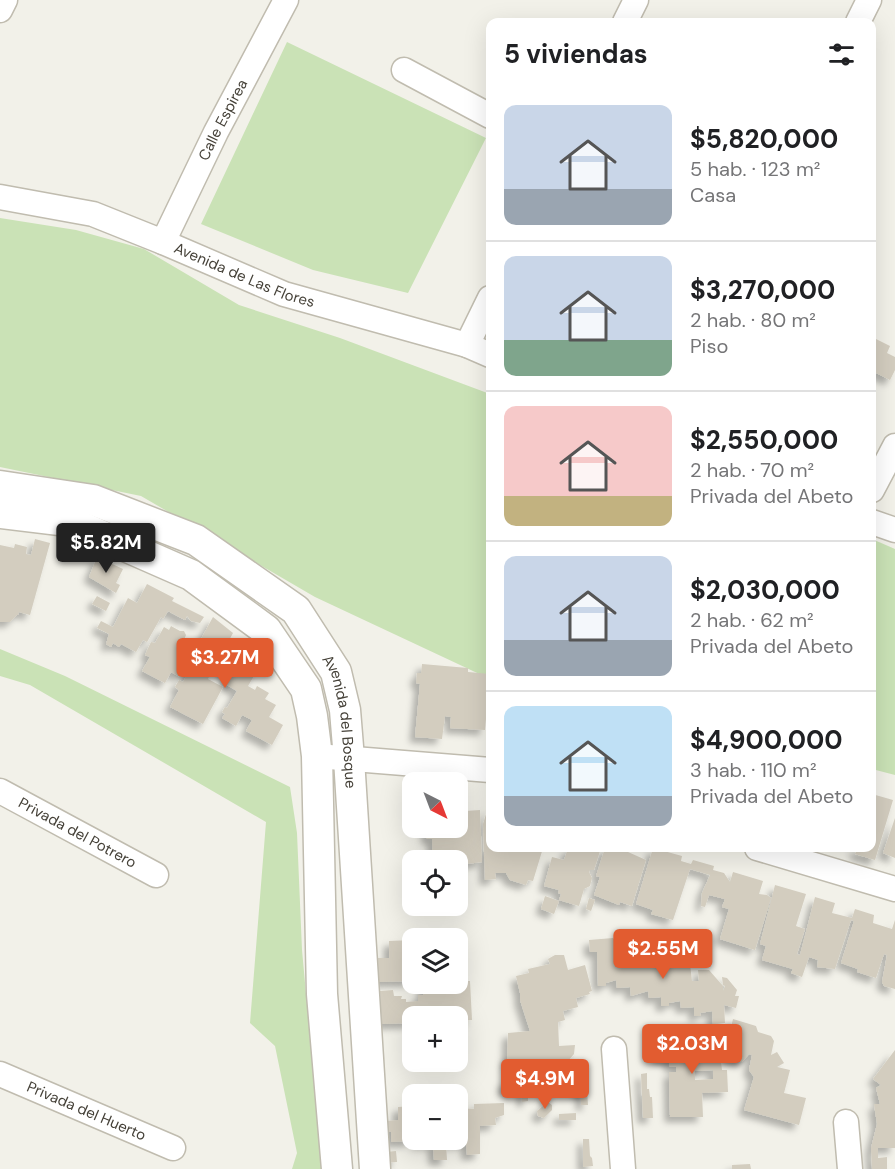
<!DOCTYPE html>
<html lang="es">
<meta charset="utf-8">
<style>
body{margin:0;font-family:"DM Sans",sans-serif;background:#f2f2f2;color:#202124;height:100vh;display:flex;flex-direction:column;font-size:22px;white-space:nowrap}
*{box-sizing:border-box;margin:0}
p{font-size:20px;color:#757577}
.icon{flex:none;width:33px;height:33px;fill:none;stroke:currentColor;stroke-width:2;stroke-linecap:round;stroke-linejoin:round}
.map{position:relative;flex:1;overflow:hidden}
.drawer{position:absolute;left:486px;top:18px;width:390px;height:834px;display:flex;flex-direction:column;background:#fff;border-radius:12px;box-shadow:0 6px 24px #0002}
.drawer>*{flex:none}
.needle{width:39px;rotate:138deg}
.buttons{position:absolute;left:402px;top:772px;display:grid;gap:12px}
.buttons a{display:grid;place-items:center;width:66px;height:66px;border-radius:12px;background:#fff;box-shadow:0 6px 24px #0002;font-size:30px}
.price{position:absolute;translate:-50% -51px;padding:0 14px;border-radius:6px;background:#e25c30;color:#fff;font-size:20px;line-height:39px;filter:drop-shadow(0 2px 3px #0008)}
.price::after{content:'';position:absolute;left:50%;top:36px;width:18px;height:14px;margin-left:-9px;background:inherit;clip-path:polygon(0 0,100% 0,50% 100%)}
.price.current{background:#222;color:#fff}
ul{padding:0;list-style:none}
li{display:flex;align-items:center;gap:18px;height:150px;padding:0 18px}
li+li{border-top:2px solid #e0e0e0}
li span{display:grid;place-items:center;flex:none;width:168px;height:120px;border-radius:12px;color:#555}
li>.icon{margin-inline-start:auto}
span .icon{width:72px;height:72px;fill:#fffc;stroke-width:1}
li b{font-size:26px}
h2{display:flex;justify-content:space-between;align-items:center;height:72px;padding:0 18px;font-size:26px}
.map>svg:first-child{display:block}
.green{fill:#cae2b6}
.building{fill:#d3cdbf;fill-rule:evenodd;filter:url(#shadow)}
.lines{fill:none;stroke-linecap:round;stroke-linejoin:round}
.minor-casing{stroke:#c0bcaf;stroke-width:27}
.tertiary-casing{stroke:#c0bcaf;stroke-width:33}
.minor{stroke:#fff;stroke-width:24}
.tertiary{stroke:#fff;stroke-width:30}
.labels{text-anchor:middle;stroke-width:4.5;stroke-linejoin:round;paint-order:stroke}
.street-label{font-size:15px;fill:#454138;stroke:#fff}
</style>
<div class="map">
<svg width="895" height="1169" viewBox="0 0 895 1169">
<defs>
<filter id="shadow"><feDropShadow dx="-5.5" dy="5.5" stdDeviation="3" flood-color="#0004"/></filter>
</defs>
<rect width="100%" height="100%" fill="#f2f1e9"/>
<path class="green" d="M287,42L486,138L408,293L313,270L201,224Z
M0,218L76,230L144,249L239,305L340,338L490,394V679L315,597L141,496L0,467Z
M872,539L895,549V775L872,769Z
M0,649L65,676L290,787L297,833L302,950L322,1169H292L297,1153L275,1046L250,1023L266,822L30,685L0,676Z"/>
<path class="building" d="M872,337L890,346L887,353L895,357V370L890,380L872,371Z
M35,539L50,543L30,615L19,612L18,615H17L10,622H0V545L14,548L15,544L27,547L26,554L31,555Z
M97,557L123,569L116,583L120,585L116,593L89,577Z
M147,584L174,598L172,601L204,617L200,623L191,621L187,616L185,620L168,611L163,619L161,617L147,642L143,640L136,652L121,644L119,647L113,643L111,647L106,644L109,634L97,628L101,621L113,627L128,598L137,603Z
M97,596L110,603L106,611L92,604Z
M213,617L233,633L226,646L218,642L215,649L236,662L239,658L258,669L248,686L255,690L257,686L269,693L265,699L276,705L269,717L283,725L272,745L246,731L252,720L242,715L236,726L222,718L225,714L222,712L225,707L227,708L237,691L225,684L230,674L214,666L208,679L223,687L203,724L170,707L179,690L175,687L179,680L183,682L201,649L204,651L207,646L208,642L201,639Z
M171,626L180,631H184L186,635L184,640L197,647L180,677L171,672L165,683L142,671L150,657L145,655L151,642L155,643L164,627L169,630Z
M422,664L468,668V672L490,674L485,730L450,728L451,717L445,716L442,739L415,737L420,684L416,683L417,673H421Z
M872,794L893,800L875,860L855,854L857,850L850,848H872Z
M489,805L490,848H543L533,881L528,880L526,885L510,880L506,873H495L496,879L485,880L483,824Z
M480,810L482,862L458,865V861H433L432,839H427L426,828H458V820L465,819V811Z
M895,818V858L883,853Z
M568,848H601L594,870H590L589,872L592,878L590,886L584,889L579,906L559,900L561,894L558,893L559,890L544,886L552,857L564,860Z
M605,848H629L628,852L646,860L632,906L620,902L619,905L594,895L600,877L596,876Z
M653,848L682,856L681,861L691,864L693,860L714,866L713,870L724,873L730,882L733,872L763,881L759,894L767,895L771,898L755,950L720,939L729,909L722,907L725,899L709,895L705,907L701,906L702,893L710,875L690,869L673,920L651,914L653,910L636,904Z
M775,885L806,894L796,926L805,929L797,954L800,955L815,897L835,903L832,913L852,918L855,909L874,915L873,923L892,929L895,920V989L884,986L882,982L887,955L884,954L876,978L857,972L858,969L841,963L854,921L851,920L835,969L817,967L818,960L809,957L802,977L791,973L793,969L762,960L766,946L760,944Z
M545,896L559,901L554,914L541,909Z
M589,898L595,900L591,911L586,909Z
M463,938L467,976H458V939Z
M613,938L628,955V960L632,961L636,957L635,949H644L661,966L660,958H667V955L676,956L682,964H690L692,981H699L698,970H709L723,986V991L725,986L723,985L722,977L727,978L737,990L735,996H739L736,1008L724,1005L725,1023L713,1024L712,1011L700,1013L701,1016H694V1007L681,1008L680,1001L669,1003V1006H661V997L649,998L648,991L631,996L630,987L617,988L616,980L606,983V986H598L597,952H590L589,940Z
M412,940V981L379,982L378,958H389V941Z
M555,955H564L568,970L585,965L592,991L589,992L590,994L576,998L578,1007L563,1011L565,1020L558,1022L559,1046L575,1045L574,1054L567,1062L582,1059L588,1076H586L588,1105H581V1092H577L576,1077L542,1079V1076H527V1067L524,1065L523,1067L515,1062L507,1063L508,1033L530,1031L520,1000V993L516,976L529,973L528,969L550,964L548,959Z
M458,981H470L472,1020L458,1021V1017H412V1023L382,1024L380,991L393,990L394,996H402L401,999H406V1002L418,1001V995H423V984H458Z
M733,1019L756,1026L758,1032L771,1036L774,1041L771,1055L777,1052L784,1063L777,1067L790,1070L784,1093L806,1098L799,1125L744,1110L754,1077L749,1070L752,1055L749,1054L742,1062L729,1058L728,1054L731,1040L728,1039Z
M709,1038L710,1053L720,1052L722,1070H727L728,1092L702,1093L703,1117H670L669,1072H676V1067H670L668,1059H659L656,1046H659L658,1043L675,1039ZM713,1070V1079L695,1080V1071Z
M895,1050V1148H878V1158L887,1157V1169H872L871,1148L877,1124L874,1104H880L876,1088L881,1085L873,1079Z
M647,1073V1089H649L650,1097H652L653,1118H643L641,1074Z
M503,1081H513V1087L510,1091H503Z
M525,1089H528V1101L522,1102V1093Z
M548,1102L552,1105V1110L544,1118L538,1116L537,1111Z
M504,1103V1115L495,1118L496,1125L480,1126V1154L467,1155L466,1143L446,1144L447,1160H434L433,1144H416V1140H458V1108L474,1109V1104Z
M412,1106V1141L391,1142V1132H386L385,1121L398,1120V1107Z
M576,1113V1120H559V1114Z
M583,1139H589L590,1156L592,1158L593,1166L583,1167Z
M396,1151L397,1162L385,1163V1152Z
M750,1164L751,1169H732V1165Z"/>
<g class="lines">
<g class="minor-casing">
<g id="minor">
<path d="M0,10L5,0"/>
<path d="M625,22L636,0"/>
<path d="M858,22L869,0"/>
<path d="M404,70L490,116"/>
<path id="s1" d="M0,197L93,214L163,242L284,294L467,345L490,355"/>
<path id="s2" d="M163,242L216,132L286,0"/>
<path d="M467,345L490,298"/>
<path d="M872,490L895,446"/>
<path d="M872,522L895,530"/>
<path d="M317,756L490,770"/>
<path id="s3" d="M0,791L156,875"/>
<path d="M757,848L895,889"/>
<path d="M614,1049L623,1169"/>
<path id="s4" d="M0,1074L173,1148"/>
<path d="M846,1122L850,1169"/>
</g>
</g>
<g class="tertiary-casing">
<g id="tertiary">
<path id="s5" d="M0,486L93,500L196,540L296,610L336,672L345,710L349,759L375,1169"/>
<path d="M0,513L68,521L191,575L266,630L306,689L312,716L317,756L322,994L337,1169"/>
</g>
</g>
<use href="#minor" class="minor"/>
<use href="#tertiary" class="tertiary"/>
</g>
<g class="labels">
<g class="street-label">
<text dy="5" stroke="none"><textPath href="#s2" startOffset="136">Calle Espirea</textPath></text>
<text dy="5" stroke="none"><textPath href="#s1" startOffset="258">Avenida de Las Flores</textPath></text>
<text dy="5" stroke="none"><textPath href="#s5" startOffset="450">Avenida del Bosque</textPath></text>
<text dy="5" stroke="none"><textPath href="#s3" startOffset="88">Privada del Potrero</textPath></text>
<text dy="5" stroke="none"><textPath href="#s4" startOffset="94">Privada del Huerto</textPath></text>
</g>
</g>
</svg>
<div class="buttons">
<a><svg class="needle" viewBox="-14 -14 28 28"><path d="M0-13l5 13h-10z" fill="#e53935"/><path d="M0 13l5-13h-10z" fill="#757577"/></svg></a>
<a><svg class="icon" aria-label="locate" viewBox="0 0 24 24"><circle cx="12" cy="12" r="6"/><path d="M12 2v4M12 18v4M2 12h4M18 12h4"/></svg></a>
<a><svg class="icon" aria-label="layers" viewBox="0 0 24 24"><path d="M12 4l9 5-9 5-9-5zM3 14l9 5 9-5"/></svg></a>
<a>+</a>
<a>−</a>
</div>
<b class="price current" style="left:106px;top:574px">$5.82M</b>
<b class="price" style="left:225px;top:689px">$3.27M</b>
<b class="price" style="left:663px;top:980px">$2.55M</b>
<b class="price" style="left:692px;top:1075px">$2.03M</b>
<b class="price" style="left:545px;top:1110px">$4.9M</b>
<section class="drawer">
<h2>5 viviendas<svg class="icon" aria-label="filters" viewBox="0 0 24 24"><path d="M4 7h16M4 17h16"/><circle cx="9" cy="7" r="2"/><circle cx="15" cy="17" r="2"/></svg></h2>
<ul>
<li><span style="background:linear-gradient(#c9d6e8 70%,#9aa5b1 0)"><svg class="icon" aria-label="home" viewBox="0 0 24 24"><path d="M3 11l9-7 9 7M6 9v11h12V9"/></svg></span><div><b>$5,820,000</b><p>5 hab. · 123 m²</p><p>Casa</p></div></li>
<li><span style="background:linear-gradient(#c9d6e8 70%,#7fa58c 0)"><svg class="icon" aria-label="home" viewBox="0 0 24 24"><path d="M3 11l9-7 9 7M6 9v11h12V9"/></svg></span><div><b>$3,270,000</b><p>2 hab. · 80 m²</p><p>Piso</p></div></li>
<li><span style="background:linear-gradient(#f6c9c9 75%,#c2b280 0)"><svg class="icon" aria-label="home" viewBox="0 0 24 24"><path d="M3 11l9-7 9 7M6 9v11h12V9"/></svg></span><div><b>$2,550,000</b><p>2 hab. · 70 m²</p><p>Privada del Abeto</p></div></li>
<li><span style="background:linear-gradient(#c9d6e8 70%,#9aa5b1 0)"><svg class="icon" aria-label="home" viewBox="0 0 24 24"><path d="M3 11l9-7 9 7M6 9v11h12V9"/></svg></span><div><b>$2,030,000</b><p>2 hab. · 62 m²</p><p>Privada del Abeto</p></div></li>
<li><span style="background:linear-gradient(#bfe0f5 75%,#9aa5b1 0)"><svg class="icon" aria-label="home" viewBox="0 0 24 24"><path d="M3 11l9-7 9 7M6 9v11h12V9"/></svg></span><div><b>$4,900,000</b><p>3 hab. · 110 m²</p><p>Privada del Abeto</p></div></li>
</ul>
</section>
</div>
